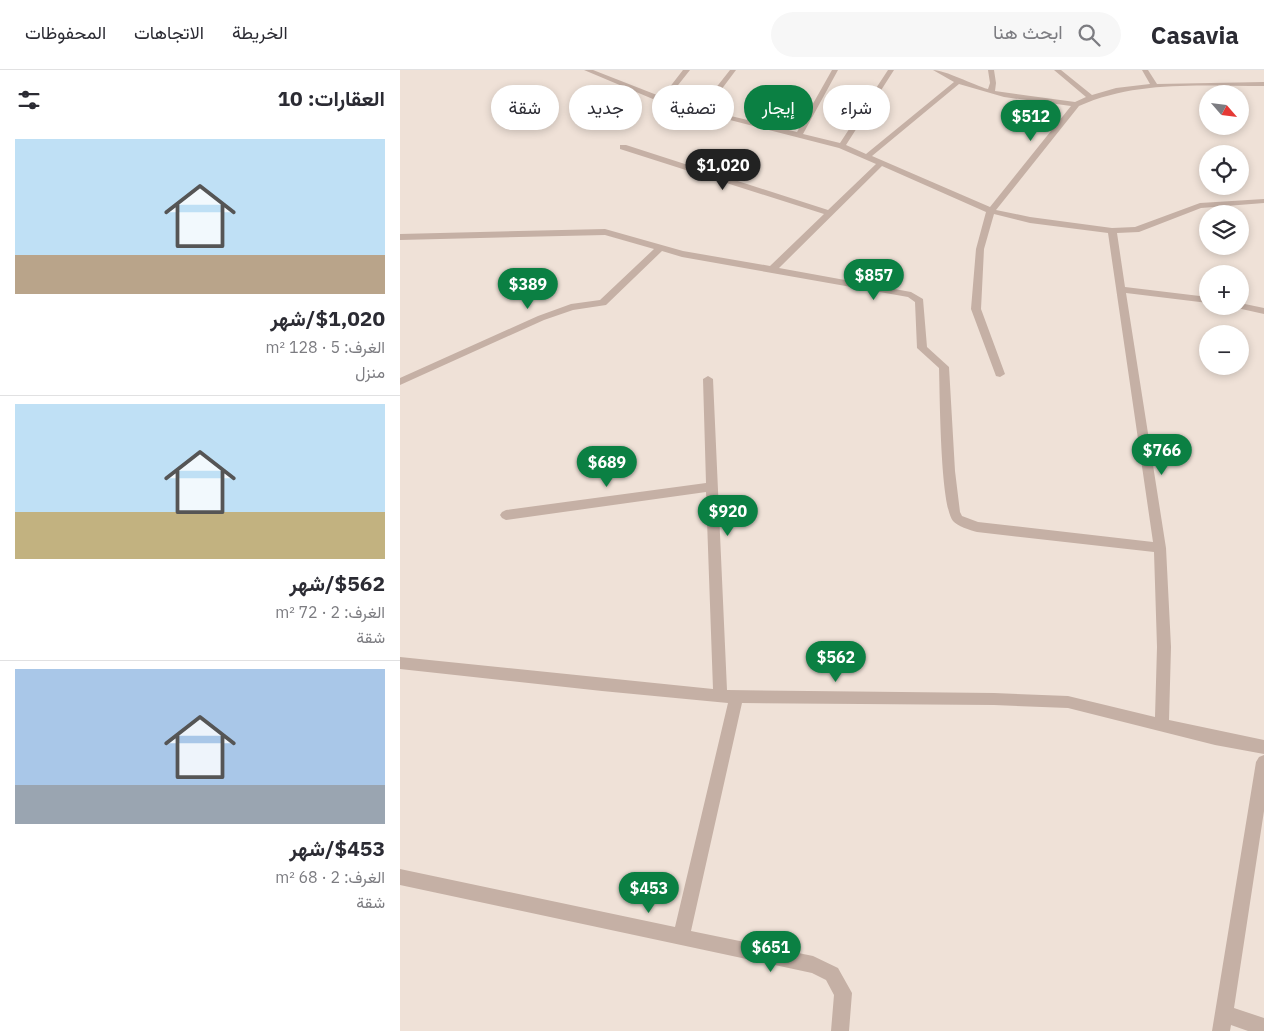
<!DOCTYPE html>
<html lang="ar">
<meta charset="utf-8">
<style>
body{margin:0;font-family:"IBM Plex Sans",Vazirmatn,sans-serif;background:#f7f7f7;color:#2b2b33;direction:rtl;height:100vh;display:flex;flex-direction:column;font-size:19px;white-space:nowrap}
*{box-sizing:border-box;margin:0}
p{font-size:16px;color:#7c7c81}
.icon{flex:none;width:28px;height:28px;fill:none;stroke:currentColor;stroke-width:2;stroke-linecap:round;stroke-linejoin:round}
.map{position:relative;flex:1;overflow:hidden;direction:ltr}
.sheet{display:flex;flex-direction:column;background:#fff;width:400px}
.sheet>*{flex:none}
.guide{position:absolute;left:15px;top:15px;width:475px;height:45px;direction:rtl;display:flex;gap:10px}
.needle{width:32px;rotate:118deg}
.buttons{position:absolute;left:799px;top:15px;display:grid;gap:10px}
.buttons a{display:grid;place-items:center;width:50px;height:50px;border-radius:50%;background:#fff;box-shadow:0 2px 8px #0003;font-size:25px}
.price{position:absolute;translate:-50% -42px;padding:0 11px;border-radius:18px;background:#0b8043;color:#fff;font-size:16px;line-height:32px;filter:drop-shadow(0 1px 2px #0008)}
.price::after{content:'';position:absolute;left:50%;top:30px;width:15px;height:11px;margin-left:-8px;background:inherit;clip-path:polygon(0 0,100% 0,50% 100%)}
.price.on{background:#222;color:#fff}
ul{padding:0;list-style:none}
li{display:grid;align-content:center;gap:10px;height:265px;padding:0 15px}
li+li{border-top:1px solid #e1e1e2}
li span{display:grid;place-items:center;height:155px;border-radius:0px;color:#555}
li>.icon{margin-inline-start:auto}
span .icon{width:90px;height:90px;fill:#fffc;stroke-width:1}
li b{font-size:21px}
h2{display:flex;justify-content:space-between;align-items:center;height:60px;padding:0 15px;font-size:21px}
.tag{padding:0 18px;border-radius:22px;background:#fff;box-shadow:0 2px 8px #0003;font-size:18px;line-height:45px}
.tag.on{background:#0b8043;color:#fff}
header{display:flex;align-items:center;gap:30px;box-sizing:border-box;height:70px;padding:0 25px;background:#fff;border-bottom:1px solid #e1e1e2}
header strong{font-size:24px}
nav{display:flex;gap:28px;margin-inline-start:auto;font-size:18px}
.search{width:350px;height:45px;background:#f7f7f7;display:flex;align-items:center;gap:12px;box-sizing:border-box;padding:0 18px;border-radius:28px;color:#7c7c81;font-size:19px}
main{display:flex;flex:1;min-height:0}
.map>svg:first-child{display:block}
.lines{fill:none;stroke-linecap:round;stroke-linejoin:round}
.minor{fill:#c5b0a5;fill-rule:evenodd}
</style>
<header>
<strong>Casavia</strong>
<div class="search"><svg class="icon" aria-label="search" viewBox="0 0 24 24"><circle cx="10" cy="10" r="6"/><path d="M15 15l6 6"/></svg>ابحث هنا</div>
<nav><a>الخريطة</a><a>الاتجاهات</a><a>المحفوظات</a></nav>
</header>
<main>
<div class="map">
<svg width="864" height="961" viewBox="0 0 864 961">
<rect width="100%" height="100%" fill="#efe1d7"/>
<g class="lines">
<path class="minor" d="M184,0H193L262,27L283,0H290L267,29L300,38L330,0H336L306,40L397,62L432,0H438L403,64L440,73L488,0H494L446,75L466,84L554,12L533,0C545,0 573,15 588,19L590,13L588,0H594L596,13L595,21L675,32L686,27L654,0H661L692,25L716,18L750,14L742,0H748L757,14L864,12V16C802,16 736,10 679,36L596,140L630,147L712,158L735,157L800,133L864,129V133L801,138L739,162L717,163L725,217L808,227V233L726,223L766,478L771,577L769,650L864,670V684L815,675L668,638L594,635L342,633L291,861L413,886L438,898L452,923L449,961H431L434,925L426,910L412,903L0,815V799L275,857L328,633L202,621L0,599V587L313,619L306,422L106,450L102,448L100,445L102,442L106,440L306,413L303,309L308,306L313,309L327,620L594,623L668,626L755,647L757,577L754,482L577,462C570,460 557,456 553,451C540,435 540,324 539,298L517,278L515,232L508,227L282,187L262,181L206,235L173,240L144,250L0,315V308L138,246L171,234L200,230L254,179L205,165L0,170V164L205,159L283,181L370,196L424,144L220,79V75H226L428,140L476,94L439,78L260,32ZM559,14L604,27L671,36L590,137L472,86ZM482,96L586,142L576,179L571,239L596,306L600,307L605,304L581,239L584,179L594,144L630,153L708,163L753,472L578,452L562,446L560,442L555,401L549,297L527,277L523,229L511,222L379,198Z
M840,233L864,238V244L837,238L835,236H840Z
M864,685V741L834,938L864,948V961H848L831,955L830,961H812L856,692L859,687Z"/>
</g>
</svg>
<div class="buttons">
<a><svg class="needle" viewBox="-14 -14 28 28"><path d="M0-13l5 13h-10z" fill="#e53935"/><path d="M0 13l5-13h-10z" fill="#7c7c81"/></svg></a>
<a><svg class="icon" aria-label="locate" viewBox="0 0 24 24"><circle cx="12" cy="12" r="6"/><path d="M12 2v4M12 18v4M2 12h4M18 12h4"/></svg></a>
<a><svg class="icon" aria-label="layers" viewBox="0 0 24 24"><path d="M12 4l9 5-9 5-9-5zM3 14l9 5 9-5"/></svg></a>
<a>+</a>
<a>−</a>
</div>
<b class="price" style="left:631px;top:72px">$512</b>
<b class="price on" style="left:323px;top:121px">$1,020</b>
<b class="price" style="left:474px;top:231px">$857</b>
<b class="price" style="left:128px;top:240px">$389</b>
<b class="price" style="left:762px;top:406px">$766</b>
<b class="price" style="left:207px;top:418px">$689</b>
<b class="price" style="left:328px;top:467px">$920</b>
<b class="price" style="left:436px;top:613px">$562</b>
<b class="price" style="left:249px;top:844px">$453</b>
<b class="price" style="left:371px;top:903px">$651</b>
<div class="guide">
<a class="tag">شراء</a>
<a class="tag on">إيجار</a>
<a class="tag">تصفية</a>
<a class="tag">جديد</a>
<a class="tag">شقة</a>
</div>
</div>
<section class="sheet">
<h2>العقارات: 10<svg class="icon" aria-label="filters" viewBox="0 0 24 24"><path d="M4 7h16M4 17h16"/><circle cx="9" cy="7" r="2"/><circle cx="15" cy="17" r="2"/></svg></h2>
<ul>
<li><span style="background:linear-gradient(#bfe0f5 75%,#b9a48a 0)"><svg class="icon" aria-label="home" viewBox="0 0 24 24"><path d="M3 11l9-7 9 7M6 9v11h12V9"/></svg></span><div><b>$1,020/شهر</b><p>الغرف: 5 · 128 m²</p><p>منزل</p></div></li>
<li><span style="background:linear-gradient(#bfe0f5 70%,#c2b280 0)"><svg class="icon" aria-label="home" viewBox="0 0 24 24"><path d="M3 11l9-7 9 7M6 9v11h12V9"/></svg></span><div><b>$562/شهر</b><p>الغرف: 2 · 72 m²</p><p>شقة</p></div></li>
<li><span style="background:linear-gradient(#a9c7e8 75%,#9aa5b1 0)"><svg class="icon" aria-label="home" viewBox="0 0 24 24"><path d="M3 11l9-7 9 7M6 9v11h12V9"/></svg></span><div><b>$453/شهر</b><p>الغرف: 2 · 68 m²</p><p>شقة</p></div></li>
</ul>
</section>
</main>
